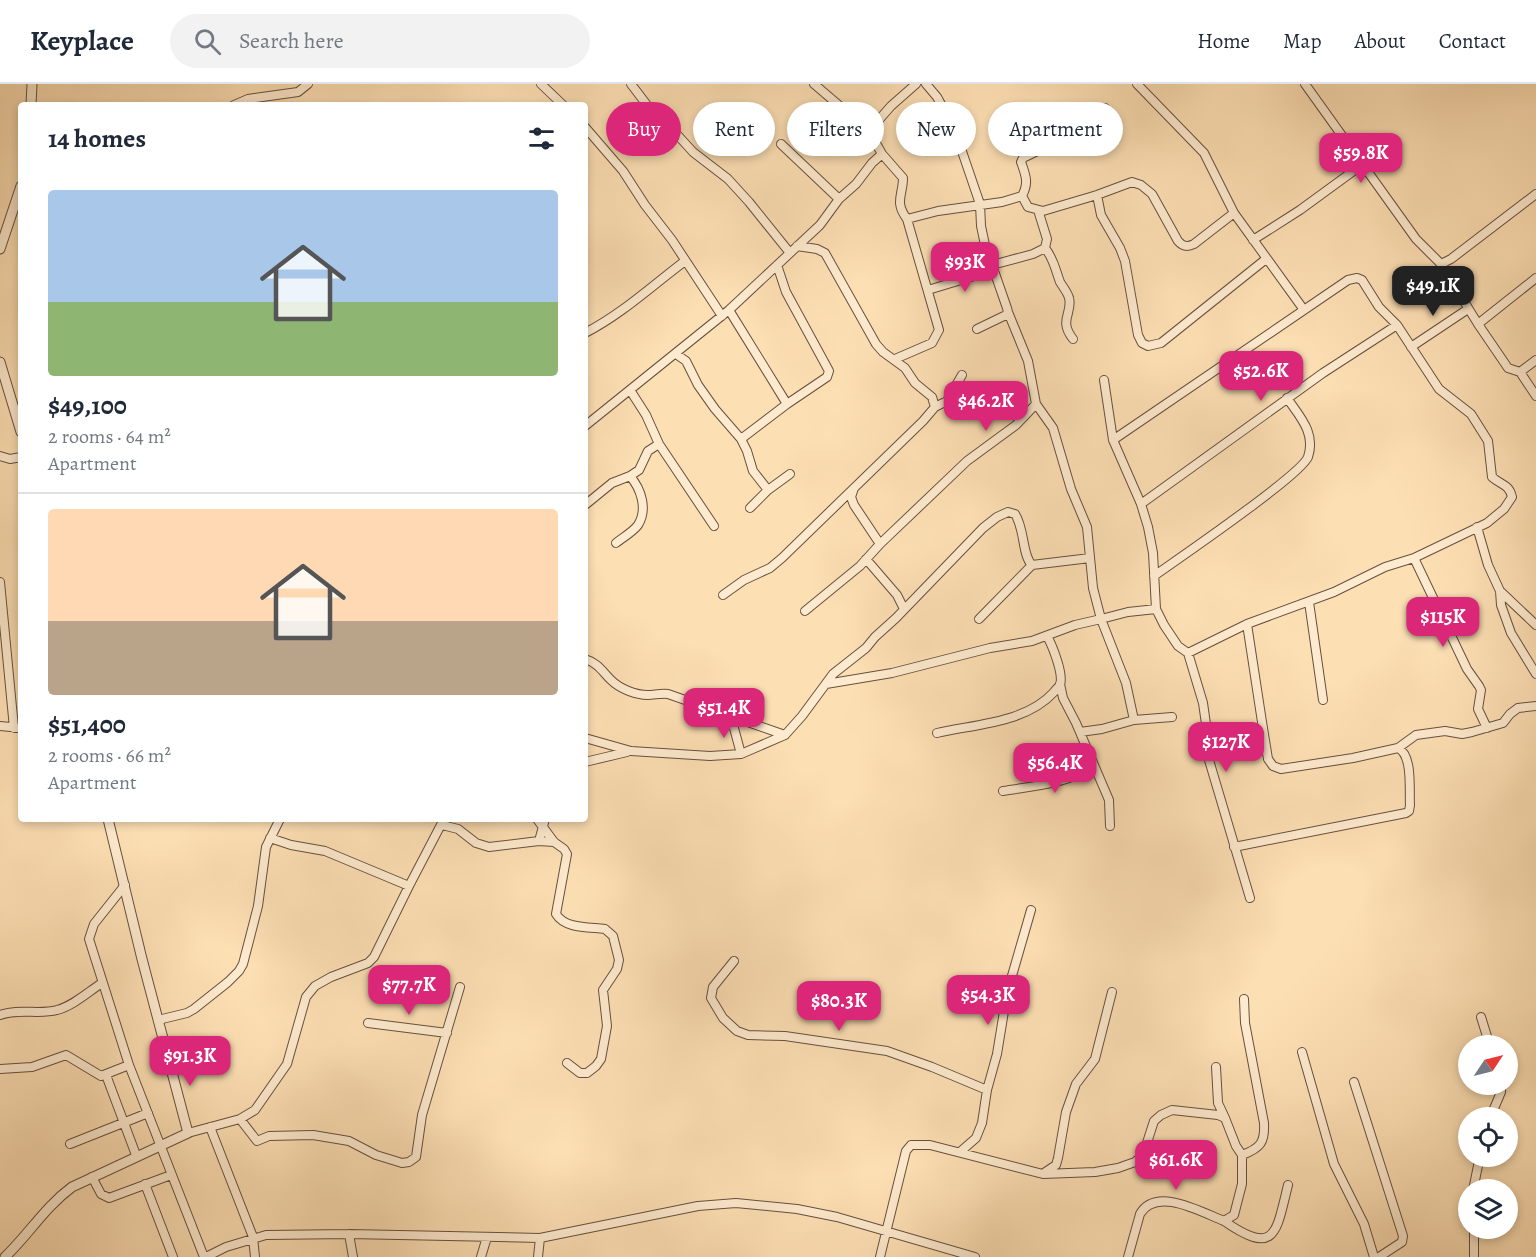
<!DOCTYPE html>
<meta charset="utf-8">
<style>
body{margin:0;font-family:Alegreya,serif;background:#f2f2f3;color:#1f2937;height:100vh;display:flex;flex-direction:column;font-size:22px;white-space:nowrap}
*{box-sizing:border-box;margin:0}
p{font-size:20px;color:#747a83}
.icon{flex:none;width:33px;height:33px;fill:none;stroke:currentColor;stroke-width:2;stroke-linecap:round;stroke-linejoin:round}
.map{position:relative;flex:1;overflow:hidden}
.drawer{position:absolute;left:18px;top:18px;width:570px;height:720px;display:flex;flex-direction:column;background:#fff;border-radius:6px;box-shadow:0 3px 9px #0003}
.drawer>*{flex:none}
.hud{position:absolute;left:606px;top:18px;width:570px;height:54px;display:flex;gap:12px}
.needle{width:39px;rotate:55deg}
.controls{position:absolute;left:1458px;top:951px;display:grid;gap:12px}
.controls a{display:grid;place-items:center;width:60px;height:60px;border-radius:50%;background:#fff;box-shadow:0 3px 9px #0003;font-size:30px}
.price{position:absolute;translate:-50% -51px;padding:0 14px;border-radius:12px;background:#db2777;color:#fff;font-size:20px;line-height:39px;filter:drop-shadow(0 2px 3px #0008)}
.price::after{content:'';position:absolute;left:50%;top:36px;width:18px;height:14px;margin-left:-9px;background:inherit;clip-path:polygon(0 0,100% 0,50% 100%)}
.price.active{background:#222;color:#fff}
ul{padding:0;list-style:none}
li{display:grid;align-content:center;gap:12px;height:318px;padding:0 30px}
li+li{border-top:2px solid #e0e1e3}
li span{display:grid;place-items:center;height:186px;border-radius:6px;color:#555}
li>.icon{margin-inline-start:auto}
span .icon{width:108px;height:108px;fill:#fffc;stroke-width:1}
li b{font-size:26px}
h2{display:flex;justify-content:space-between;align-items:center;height:72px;padding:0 30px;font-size:26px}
.pill{padding:0 21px;border-radius:27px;background:#fff;box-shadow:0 3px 9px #0003;font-size:21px;line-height:54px}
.pill.active{background:#db2777;color:#fff}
header{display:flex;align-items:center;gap:36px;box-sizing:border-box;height:84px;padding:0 30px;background:#fff;border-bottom:2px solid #e0e1e3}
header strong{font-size:28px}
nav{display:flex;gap:33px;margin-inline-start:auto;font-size:21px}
.search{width:420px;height:54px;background:#f2f2f3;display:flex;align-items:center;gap:15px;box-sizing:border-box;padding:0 21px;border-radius:33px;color:#747a83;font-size:22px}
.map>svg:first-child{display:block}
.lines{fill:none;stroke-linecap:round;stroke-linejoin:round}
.minor-casing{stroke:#67503e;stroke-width:10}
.tertiary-casing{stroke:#67503e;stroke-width:11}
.minor{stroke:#feeace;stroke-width:8}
.tertiary{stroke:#feeace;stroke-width:9}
</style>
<header>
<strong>Keyplace</strong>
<div class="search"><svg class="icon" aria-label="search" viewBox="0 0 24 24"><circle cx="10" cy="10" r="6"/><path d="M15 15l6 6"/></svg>Search here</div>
<nav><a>Home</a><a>Map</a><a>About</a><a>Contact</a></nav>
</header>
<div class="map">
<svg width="1536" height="1173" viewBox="0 0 1536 1173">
<rect width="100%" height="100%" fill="#fddfb4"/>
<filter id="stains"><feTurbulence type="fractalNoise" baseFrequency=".00333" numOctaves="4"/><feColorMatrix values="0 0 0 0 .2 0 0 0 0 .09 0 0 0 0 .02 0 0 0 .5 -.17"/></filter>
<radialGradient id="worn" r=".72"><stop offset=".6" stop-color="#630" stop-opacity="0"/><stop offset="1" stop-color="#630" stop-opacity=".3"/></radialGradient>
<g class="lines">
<g class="minor-casing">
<path id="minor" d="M541,0L563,21
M631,0L650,25L672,45L693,68L728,95L749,118L790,169
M814,0L869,47L882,70
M926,0L937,13L954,44L980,120L981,142L985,161L1007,224L1008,228L1006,231L977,245
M1137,0L1204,69L1234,129L1304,226
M1305,0L1416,155L1441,180L1478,240L1508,284L1520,288L1536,276
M234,21L248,15L298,8L308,0
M585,43L623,87L645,121L672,156L722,232
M869,47L891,22L916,0
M781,60L839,115
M1097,111L1101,131L1120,164L1125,177L1138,251L1142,259L1148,262L1161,259L1266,175
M1022,112C1029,99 1026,92 1021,78L1023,74L1075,49L1094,37L1105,24
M907,135L938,127L1002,118L1022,112L1028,123L1043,127L1097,111L1132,98L1141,101L1152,110L1178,157C1183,163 1188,163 1194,160L1234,129
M1253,156L1300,126L1363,80
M1045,164C1054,175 1055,185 1060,198C1063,203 1068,209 1069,214C1073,229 1058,236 1073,255
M1441,180L1451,175L1536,110
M992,181L1033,170L1045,164L1047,155L1038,126
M928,206L994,186
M729,226L787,320
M1008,228L1028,277L1036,320L1053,344L1071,405L1087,443L1093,504L1101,535L1128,528L1156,525
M1478,240L1536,194
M585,249C622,230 653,201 685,177
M1411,263L1468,225
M676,270L686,277L698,301L715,325L741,355L747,367L753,387L768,406
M1520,288L1536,312
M1104,296L1113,356L1141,420L1148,443L1153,469L1156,525L1164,541L1178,562L1188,569L1203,619L1207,647L1206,666L1250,814
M630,306L646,331L659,360L714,442
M935,323L947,317L962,291
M585,342L729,226L820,141L839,115L856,100L872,79L882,70L903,94C903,111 894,118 907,135L939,246L932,259L895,275
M741,355L787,320L827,293L829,287L786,208L777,181
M1113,356L1348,196L1357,194L1362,196L1379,223L1397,241L1439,305L1471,330L1488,357L1492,393C1501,401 1509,400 1512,413L1504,425L1487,439L1414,474L1385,483L1334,508L1247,540L1188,569
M0,372L10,375L21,373
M1141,420L1323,289L1397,241
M585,421L612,399L630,392L639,386L648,367L659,360
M750,424L768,406L790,390
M1477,443L1488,481L1500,507L1501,521L1511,549L1536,590
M616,459C622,454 633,448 638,441C648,425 641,405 630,392
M880,460L967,377L1016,341L1036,320
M1414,474L1467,585L1479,602L1481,606L1478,625L1487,644
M866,475L897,511L904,525
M1154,492C1178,475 1301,391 1308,373C1316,349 1300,333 1287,314
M0,498L14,644
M1500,507L1536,541
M723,511L744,496L770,484L782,474L923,337L935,323L932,313L915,299L905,284L883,268L876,260L825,169L817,165L797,162
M1309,518L1323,616
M805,527L860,482L880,460L854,421L851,413L854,404
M979,535L1032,481
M585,575C598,579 602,587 611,596C620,605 636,611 648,611C654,611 661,609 668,610L785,651
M826,600L892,589L990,564L1032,557L1075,541L1101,535L1126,599L1134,636
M1060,600L1063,614L1076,639L1109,716L1110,742
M731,633L741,670
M0,642L21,644
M1080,648L1102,645L1134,636L1172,633
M937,649C976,640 1026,639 1054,608C1056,605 1059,603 1060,601C1064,590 1052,561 1047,552
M585,654L631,667L710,672L741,670L785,651L802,632L833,590L866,564L875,553L896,534L983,444L997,433L1008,428L1015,430C1025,445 1022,472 1032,481L1090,474
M1398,664L1416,651L1445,647L1462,650L1472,648L1503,639L1510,630L1518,624L1536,622
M585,678L627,668
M1003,707C1033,702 1068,700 1093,682
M537,735L554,758L564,765L567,770L556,830C565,845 589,843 605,845L613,852L619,876L617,885L603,906L607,942L601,975L596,982L587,989H580L567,979
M442,741L458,745L476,759L489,763L539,757L554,758
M270,754L291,761L325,767L409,802L444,735
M539,757L545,735
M1234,763L1406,729L1409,727L1410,721C1409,706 1413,671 1398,664L1353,674L1281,685L1273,682L1268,675L1262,638L1247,540
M125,801L94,840L89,855L129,981L204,1173
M734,877L713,903L711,914L723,934L737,947L748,951L785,952L887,967L932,983L987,1006
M0,931C19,924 39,931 57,926C73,922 88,908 102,899
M1481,933L1490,962
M158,936L187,929L194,925L228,898L239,887L243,880L258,822L266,763L280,735
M368,939L447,949
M1302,968L1334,1080L1364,1140L1374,1173
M1216,983L1218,1019L1225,1034
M0,985L32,983L66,971L101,992L129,981
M106,991L136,1071
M1354,998L1403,1152L1402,1158L1379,1173
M1490,1034L1501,1008V1000
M240,1035L257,1057L269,1052L313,1051L349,1057L376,1071L402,1079L409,1078L416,1073L422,1031L460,903
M210,1043L253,1153L255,1173
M188,1049L240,1035L255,1026L287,980L306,913L315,902L331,893L368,879L374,873L409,802
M70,1060L148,1029
M960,1068L976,1054L982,1039L987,1006L997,970L1007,909L1031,826
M1044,1089L1056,1081L1058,1074L1066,1028L1076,1000L1095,975L1112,908
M92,1093L101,1110L109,1114L171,1091
M145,1100L173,1173
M1473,1106L1480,1072
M1224,1137C1276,1173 1276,1149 1288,1101
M349,1150L353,1173
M206,1173L226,1163L266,1151L349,1150L540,1154L698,1122L736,1119L797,1125L837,1133L975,1173
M481,1173L487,1153
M538,1173L540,1154
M880,1173L906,1067L911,1061H930L1043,1090L1095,1088L1118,1084L1135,1078L1143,1071L1154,1037L1161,1031L1172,1026L1218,1031L1225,1034L1236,1062L1242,1071C1261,1064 1265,1058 1264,1039L1245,939L1244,915
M1128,1173L1140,1130C1156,1102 1201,1128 1224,1137L1234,1131L1242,1100V1071
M1474,1173V1144"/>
</g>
<g class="tertiary-casing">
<path id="tertiary" d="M31,21L32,0
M0,165L21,102
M0,278L21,348
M5,1173C29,1150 45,1123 72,1103L188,1049L142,875L108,735"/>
</g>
<use href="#minor" class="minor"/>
<use href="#tertiary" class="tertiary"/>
</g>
<rect width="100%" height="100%" filter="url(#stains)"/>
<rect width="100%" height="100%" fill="url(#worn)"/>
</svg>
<div class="controls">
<a><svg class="needle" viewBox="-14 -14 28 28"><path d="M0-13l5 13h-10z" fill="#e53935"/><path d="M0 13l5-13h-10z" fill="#747a83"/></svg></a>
<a><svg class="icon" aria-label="locate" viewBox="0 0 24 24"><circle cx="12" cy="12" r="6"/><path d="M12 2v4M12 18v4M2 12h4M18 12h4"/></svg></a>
<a><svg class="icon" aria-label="layers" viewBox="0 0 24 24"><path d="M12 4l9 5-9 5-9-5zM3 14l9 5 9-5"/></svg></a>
</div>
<b class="price" style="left:1361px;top:100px">$59.8K</b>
<b class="price" style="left:965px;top:209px">$93K</b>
<b class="price active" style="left:1433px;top:233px">$49.1K</b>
<b class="price" style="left:1261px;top:318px">$52.6K</b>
<b class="price" style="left:986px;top:348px">$46.2K</b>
<b class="price" style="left:1443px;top:564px">$115K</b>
<b class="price" style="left:724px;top:655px">$51.4K</b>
<b class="price" style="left:1226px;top:689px">$127K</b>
<b class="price" style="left:1055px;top:710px">$56.4K</b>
<b class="price" style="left:409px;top:932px">$77.7K</b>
<b class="price" style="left:988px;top:942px">$54.3K</b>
<b class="price" style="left:839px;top:948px">$80.3K</b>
<b class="price" style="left:190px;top:1003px">$91.3K</b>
<b class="price" style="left:1176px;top:1107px">$61.6K</b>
<div class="hud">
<a class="pill active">Buy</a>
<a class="pill">Rent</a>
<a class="pill">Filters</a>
<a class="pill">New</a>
<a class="pill">Apartment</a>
</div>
<section class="drawer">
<h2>14 homes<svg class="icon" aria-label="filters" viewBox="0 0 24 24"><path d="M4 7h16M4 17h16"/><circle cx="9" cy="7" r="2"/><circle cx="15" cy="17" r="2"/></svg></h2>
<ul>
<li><span style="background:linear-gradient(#a9c7e8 60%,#8fb573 0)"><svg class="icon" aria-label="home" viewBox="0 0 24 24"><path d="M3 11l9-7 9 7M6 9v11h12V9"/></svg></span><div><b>$49,100</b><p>2 rooms · 64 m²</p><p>Apartment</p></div></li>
<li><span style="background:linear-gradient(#ffd9b3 60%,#b9a48a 0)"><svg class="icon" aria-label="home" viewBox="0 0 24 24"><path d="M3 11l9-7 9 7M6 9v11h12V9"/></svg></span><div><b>$51,400</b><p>2 rooms · 66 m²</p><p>Apartment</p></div></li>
</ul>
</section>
</div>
